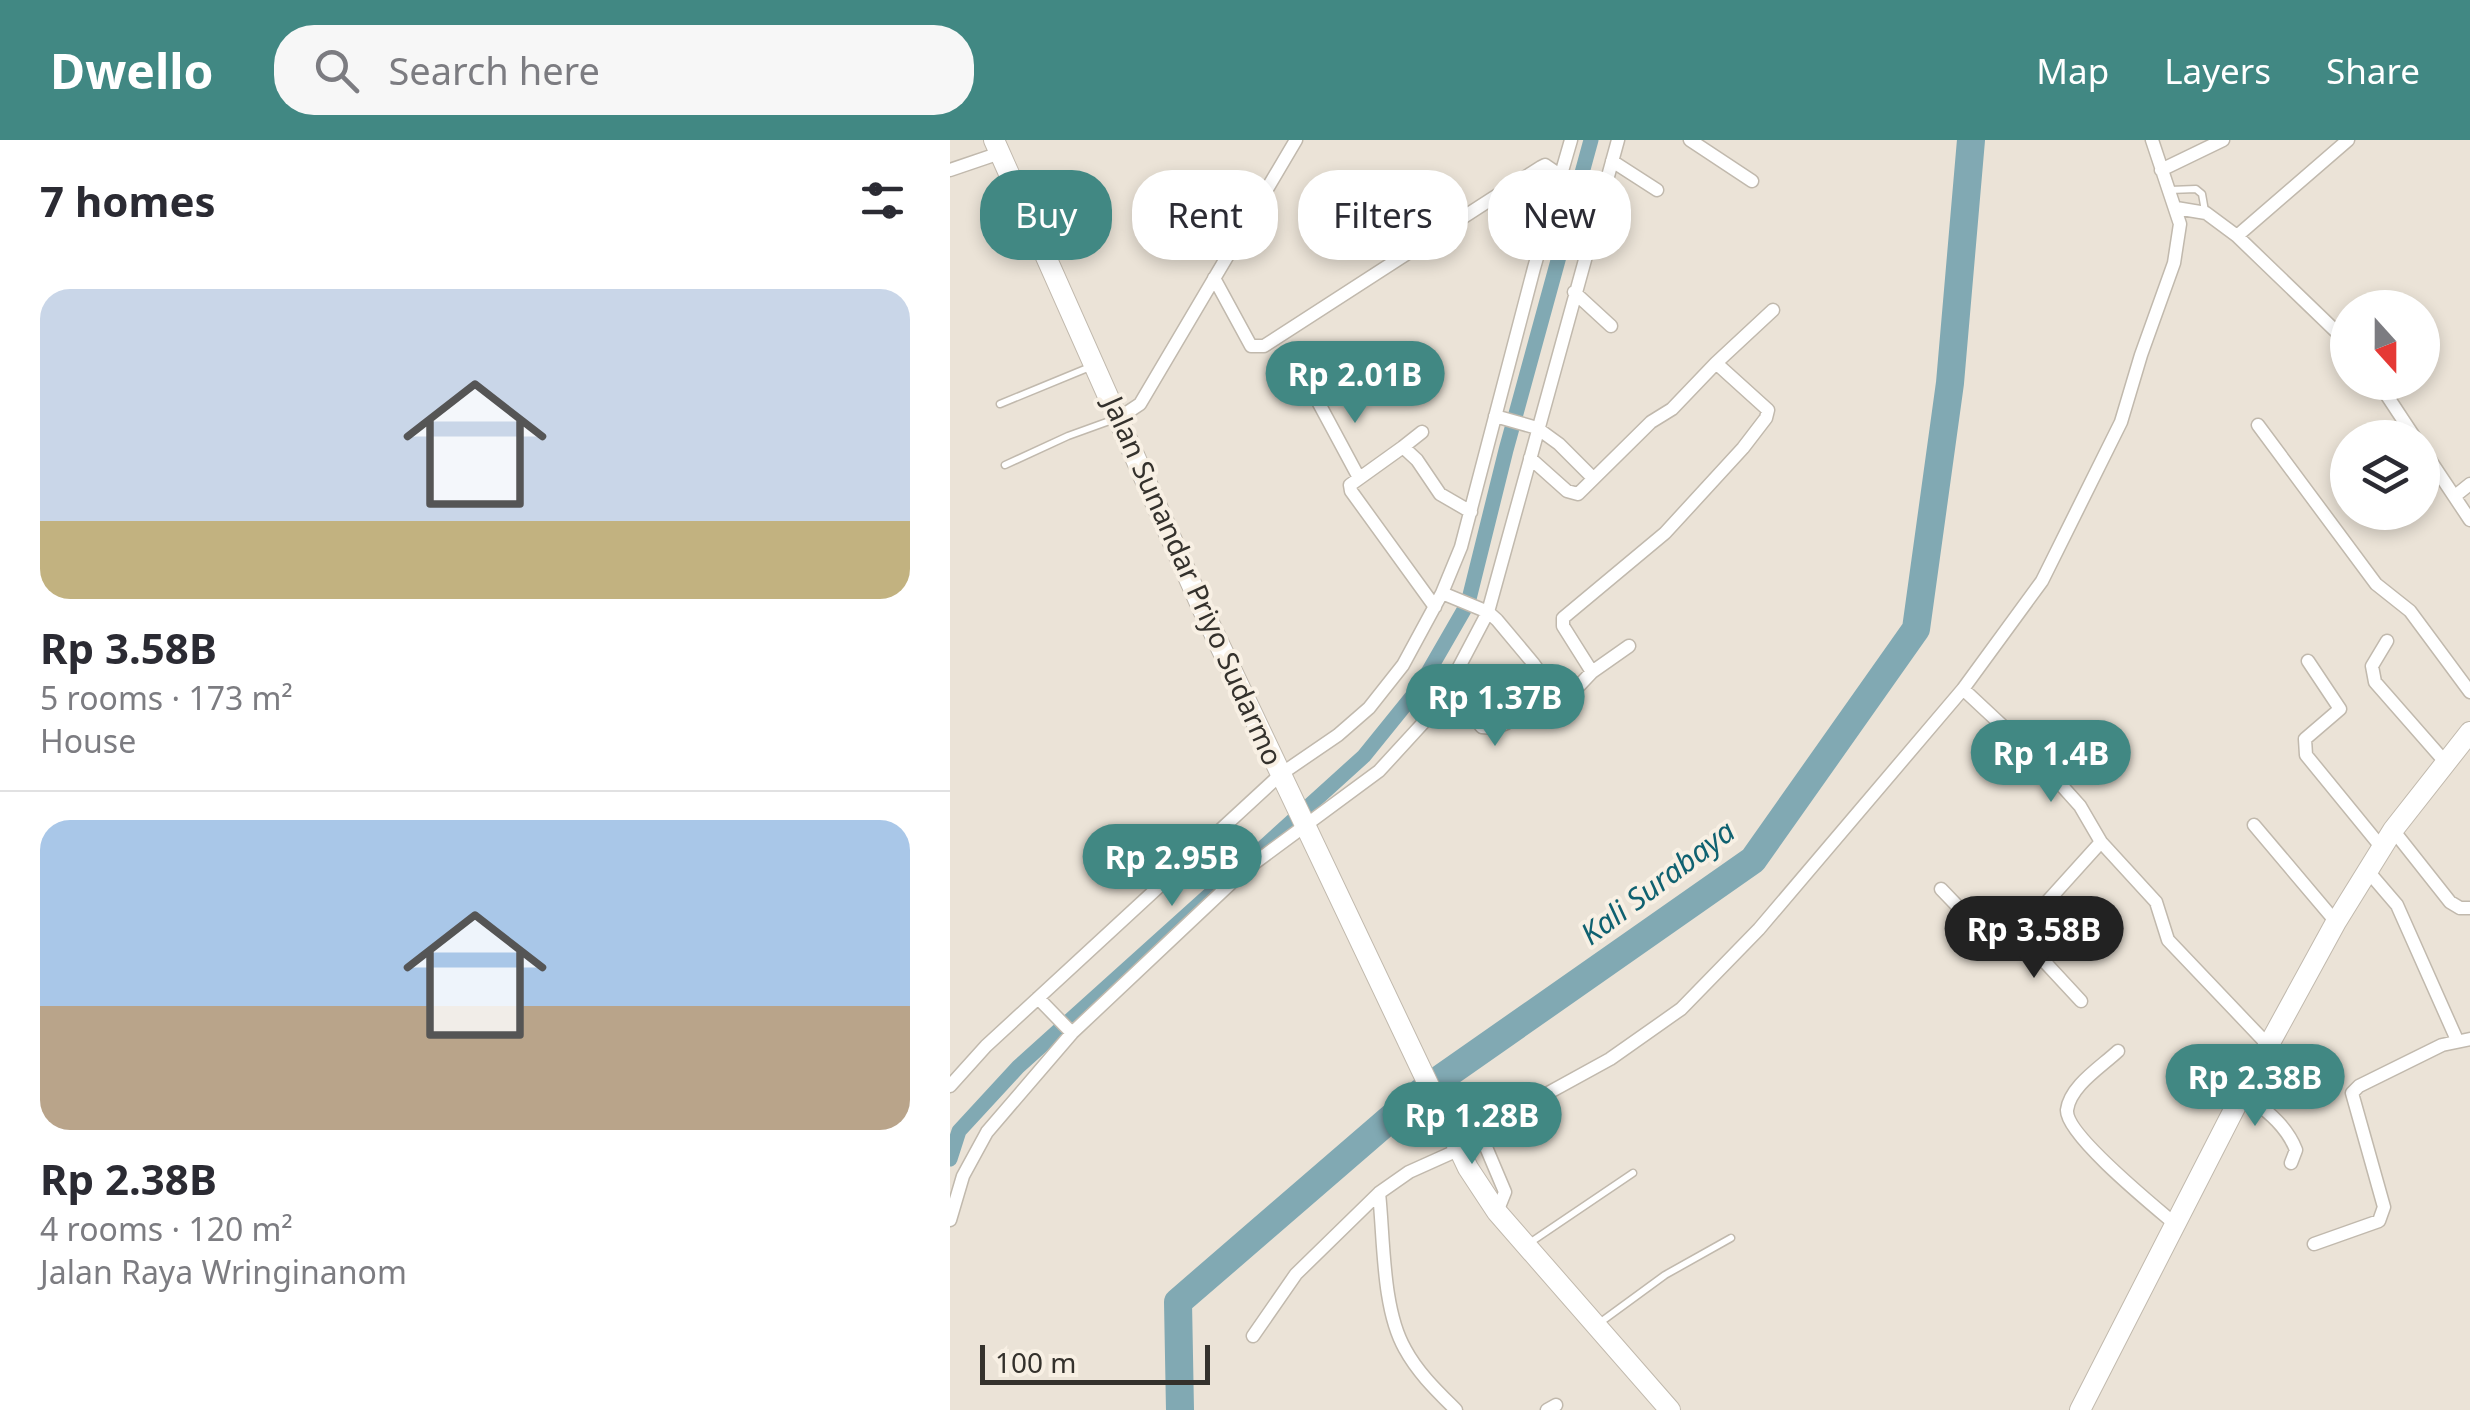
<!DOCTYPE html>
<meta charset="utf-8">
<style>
body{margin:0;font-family:"Noto Sans",sans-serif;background:#f7f7f7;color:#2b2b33;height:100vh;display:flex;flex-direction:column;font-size:38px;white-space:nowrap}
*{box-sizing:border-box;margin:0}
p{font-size:32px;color:#7c7c81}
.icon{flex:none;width:55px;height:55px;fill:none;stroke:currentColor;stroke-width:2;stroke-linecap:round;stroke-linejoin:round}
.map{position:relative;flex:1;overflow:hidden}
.side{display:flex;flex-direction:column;background:#fff;width:950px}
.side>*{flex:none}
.guide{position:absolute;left:30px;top:30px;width:950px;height:90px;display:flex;gap:20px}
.needle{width:65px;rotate:159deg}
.controls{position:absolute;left:1380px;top:150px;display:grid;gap:20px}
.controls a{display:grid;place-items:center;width:110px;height:110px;border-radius:50%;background:#fff;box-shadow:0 5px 15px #0003;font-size:50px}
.scale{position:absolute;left:30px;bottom:25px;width:230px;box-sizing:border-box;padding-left:10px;border:5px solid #34312c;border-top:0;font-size:28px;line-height:35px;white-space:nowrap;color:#34312c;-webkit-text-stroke:8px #f8f0e4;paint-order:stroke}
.price{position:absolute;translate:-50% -85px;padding:0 22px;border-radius:35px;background:#418883;color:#fff;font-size:32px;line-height:65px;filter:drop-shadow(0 2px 5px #0008)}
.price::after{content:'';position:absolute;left:50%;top:60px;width:30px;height:22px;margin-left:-15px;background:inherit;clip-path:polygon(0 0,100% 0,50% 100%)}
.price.current{background:#222;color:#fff}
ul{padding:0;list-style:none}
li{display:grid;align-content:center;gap:20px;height:530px;padding:0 40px}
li+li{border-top:2px solid #e1e1e2}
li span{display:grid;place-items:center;height:310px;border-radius:30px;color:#555}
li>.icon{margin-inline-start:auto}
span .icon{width:180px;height:180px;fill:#fffc;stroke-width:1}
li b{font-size:42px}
h2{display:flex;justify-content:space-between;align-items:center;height:120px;padding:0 40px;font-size:42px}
.chip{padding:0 35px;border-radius:40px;background:#fff;box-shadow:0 5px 15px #0003;font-size:35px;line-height:90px}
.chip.current{background:#418883;color:#fff}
header{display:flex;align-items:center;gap:60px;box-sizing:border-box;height:140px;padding:0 50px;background:#418883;color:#fff}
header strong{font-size:48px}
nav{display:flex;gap:55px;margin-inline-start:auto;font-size:35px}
.search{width:700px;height:90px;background:#f7f7f7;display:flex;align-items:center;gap:25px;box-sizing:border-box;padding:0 35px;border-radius:40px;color:#7c7c81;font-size:38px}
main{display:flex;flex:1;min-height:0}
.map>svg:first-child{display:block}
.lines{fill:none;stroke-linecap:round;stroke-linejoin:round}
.canal{stroke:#81a9b3;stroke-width:15}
.river{stroke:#81a9b3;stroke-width:28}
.service-casing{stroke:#c1b9ad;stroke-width:9}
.minor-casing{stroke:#c1b9ad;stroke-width:15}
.primary-casing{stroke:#c1b9ad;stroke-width:22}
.trunk-casing{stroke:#c1b9ad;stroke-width:22}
.service{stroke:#fff;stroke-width:6}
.minor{stroke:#fff;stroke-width:12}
.primary{stroke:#fff;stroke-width:20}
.trunk{stroke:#fff;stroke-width:20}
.labels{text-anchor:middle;stroke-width:8;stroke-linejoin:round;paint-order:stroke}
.street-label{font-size:28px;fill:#34312c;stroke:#f8f0e4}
.water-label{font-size:30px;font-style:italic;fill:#0f6170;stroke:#f8f0e4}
</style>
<header>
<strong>Dwello</strong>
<div class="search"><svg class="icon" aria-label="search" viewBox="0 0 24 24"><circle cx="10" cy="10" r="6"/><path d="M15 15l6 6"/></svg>Search here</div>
<nav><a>Map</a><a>Layers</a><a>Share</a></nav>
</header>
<main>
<section class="side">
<h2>7 homes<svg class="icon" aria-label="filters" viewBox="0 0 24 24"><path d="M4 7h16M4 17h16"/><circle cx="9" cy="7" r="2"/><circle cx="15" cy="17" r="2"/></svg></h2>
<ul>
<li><span style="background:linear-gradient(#c9d6e8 75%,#c2b280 0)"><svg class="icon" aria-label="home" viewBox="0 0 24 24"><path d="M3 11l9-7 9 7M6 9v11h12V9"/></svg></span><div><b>Rp 3.58B</b><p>5 rooms · 173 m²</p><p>House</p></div></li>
<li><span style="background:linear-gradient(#a9c7e8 60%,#b9a48a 0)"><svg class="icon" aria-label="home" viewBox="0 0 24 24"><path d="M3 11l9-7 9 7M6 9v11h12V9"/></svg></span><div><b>Rp 2.38B</b><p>4 rooms · 120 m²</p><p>Jalan Raya Wringinanom</p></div></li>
</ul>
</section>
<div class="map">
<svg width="1520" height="1270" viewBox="0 0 1520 1270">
<rect width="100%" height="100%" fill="#ebe3d7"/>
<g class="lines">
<path class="canal" d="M287,731L414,616L469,548L518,463L556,310L641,0
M0,1019L9,991L68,927L269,746"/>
<path class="river" d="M230,1270L228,1162L470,953L803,720L966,489L1000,243L1021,0"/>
<g class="service-casing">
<path id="service" d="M1220,50L1246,49L1252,54L1255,71
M50,264L140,227
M55,325L118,296L165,279
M578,1104L683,1033
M648,1184L715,1135L781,1098"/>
</g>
<g class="minor-casing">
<path id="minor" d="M740,0L802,41
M662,21L707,50
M0,30L50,13
M1211,30L1273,0
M1226,68L1256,73L1287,96L1398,203
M1287,96L1398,0
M264,138L301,206H314L591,27L595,25L611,36
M624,152L661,186
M766,223L823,170
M1428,242L1465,298
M365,256L408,336
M545,276L587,288L609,304L643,338
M169,278L190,264L346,0
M1308,285L1426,444L1460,471L1520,552
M453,307L472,292
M1472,308L1520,380
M580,318L617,351L628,354L701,282L722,269L766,223L818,270L816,278L793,308L715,393L613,478V486L642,532
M1505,356L1520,344
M492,453L538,472L547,480L583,523L608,559L624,551L642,532L679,506
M485,467L401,351L400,345L453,307L467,320L490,354L521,372
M1437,501L1422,526L1425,542L1496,623
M1358,521L1390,569L1355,599L1356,615L1432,708
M498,548L532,587C561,591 579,565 598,547
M1013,549L1086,617L1130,666L1151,702L1206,762L1218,800L1318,905
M1304,685L1386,782
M1443,690L1500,762L1510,768H1519
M1417,730L1447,765L1507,900
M991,749L1040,800L1055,802L1077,784L1151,702
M1067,792L1131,861
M88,858L122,893
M1168,911C1151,927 1120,946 1117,970C1115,994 1205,1067 1225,1084
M0,946L36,906L331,634L388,595L419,568L453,525L492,453L511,407L584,128L621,0
M1293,952C1314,969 1336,984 1346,1010L1341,1023
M429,1053C434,1099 432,1169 455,1209C468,1233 487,1251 506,1270
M547,1072L555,1052L533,1000V992L538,986L660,919L731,869L809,789L1013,549L1092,441L1171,282L1191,215L1224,123L1230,84L1202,0
M0,1080L13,1036L37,992L122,893L295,730L429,631L474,582L498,548L538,472L668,0
M1364,1104L1429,1081L1434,1067L1402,953L1409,946L1492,905L1520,899
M303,1196L346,1134L429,1053L459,1032L508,1010
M597,1270L606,1265"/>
</g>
<g class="primary-casing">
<path id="primary" d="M1130,1270L1293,952L1386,782L1443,690L1520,592"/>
</g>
<g class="trunk-casing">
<path id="trunk" d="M44,0L253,470L518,1028L547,1072L720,1270"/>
</g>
<use href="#service" class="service"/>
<use href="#minor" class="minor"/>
<use href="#primary" class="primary"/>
<use href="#trunk" class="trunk"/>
</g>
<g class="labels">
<g class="street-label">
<text transform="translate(243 441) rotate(66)" y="10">Jalan Sunandar Priyo Sudarmo</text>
</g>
<g class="water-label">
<text transform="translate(708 743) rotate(-37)" y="10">Kali Surabaya</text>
</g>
</g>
</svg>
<div class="controls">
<a><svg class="needle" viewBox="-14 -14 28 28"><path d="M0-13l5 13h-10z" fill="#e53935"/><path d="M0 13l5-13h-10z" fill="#7c7c81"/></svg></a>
<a><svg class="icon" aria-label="layers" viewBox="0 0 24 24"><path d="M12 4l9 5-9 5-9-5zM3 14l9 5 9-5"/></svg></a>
</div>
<div class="scale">100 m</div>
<b class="price" style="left:405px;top:286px">Rp 2.01B</b>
<b class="price" style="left:545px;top:609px">Rp 1.37B</b>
<b class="price" style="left:1101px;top:665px">Rp 1.4B</b>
<b class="price" style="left:222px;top:769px">Rp 2.95B</b>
<b class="price current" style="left:1084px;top:841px">Rp 3.58B</b>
<b class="price" style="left:1305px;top:989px">Rp 2.38B</b>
<b class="price" style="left:522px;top:1027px">Rp 1.28B</b>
<div class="guide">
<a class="chip current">Buy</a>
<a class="chip">Rent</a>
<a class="chip">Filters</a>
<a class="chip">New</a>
</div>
</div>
</main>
